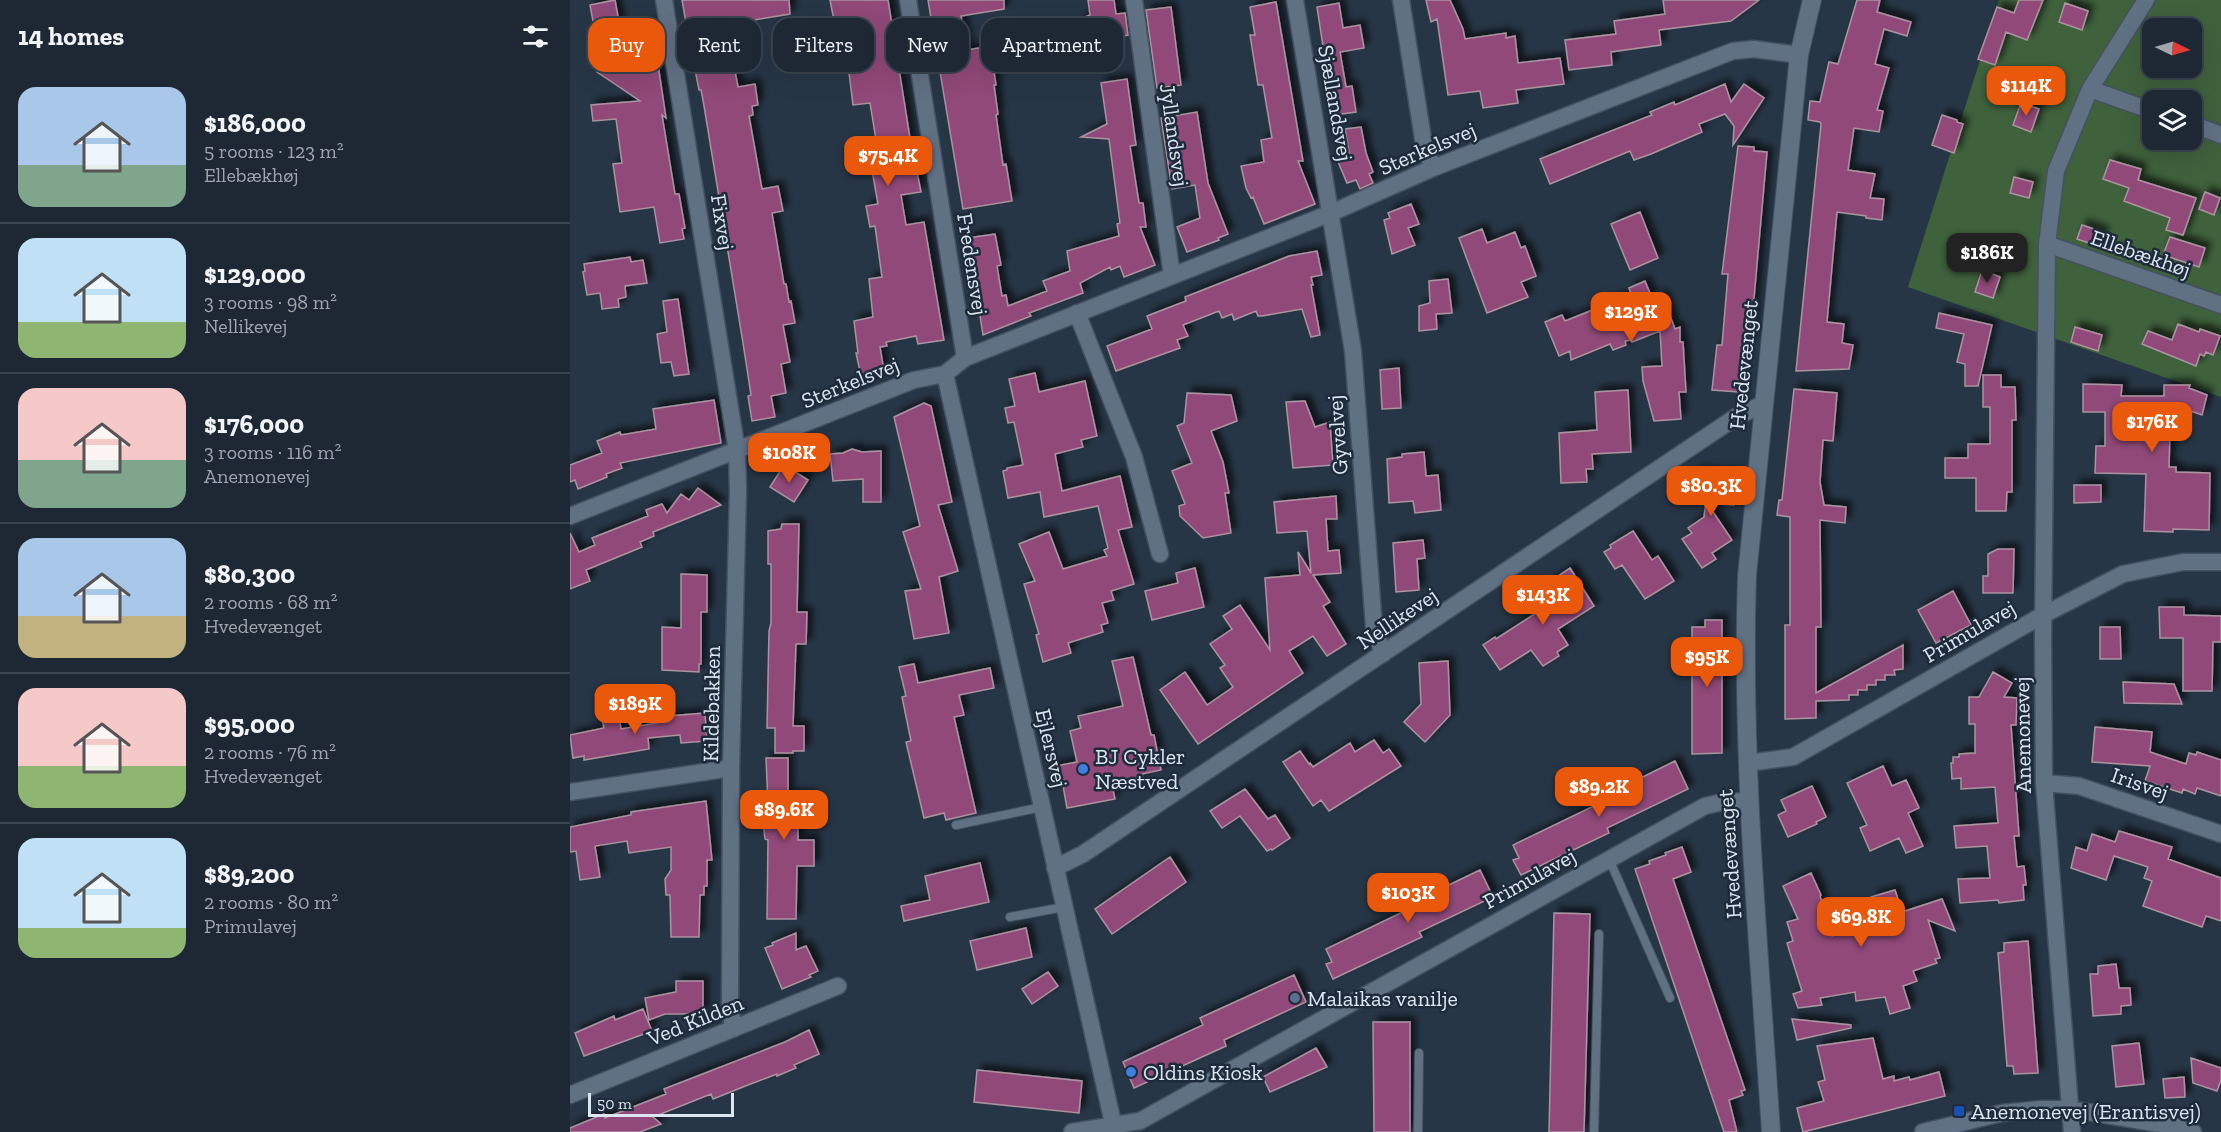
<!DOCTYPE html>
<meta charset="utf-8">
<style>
body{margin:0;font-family:"Zilla Slab",serif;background:#2a3440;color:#f1f3f6;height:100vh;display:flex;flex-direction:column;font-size:22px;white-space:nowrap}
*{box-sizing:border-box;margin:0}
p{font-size:20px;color:#a0a6ac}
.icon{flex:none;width:33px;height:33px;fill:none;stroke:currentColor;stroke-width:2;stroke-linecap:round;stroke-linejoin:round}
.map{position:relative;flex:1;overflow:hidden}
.panel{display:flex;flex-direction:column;background:#1d2834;width:570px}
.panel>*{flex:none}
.hud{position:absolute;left:18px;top:18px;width:570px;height:54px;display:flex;gap:12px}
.needle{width:39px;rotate:95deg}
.tools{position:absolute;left:1572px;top:18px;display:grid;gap:12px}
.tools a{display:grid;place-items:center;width:60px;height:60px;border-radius:12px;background:#1d2834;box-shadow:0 6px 24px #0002,0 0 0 2px #3b444f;font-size:30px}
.scale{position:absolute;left:18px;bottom:15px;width:146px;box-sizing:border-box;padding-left:6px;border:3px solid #dce6f0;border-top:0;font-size:16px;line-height:21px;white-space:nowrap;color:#dce6f0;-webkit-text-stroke:4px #1d2b3b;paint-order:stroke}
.price{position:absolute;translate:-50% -51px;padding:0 14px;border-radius:12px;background:#ea580c;color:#fff;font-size:20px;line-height:39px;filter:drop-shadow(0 2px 3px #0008)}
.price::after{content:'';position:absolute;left:50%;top:36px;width:18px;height:14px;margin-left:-9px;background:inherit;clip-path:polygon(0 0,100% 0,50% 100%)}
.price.current{background:#222;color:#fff}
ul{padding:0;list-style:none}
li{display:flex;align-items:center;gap:18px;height:150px;padding:0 18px}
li+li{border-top:2px solid #3b444f}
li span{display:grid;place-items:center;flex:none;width:168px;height:120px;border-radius:18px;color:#555}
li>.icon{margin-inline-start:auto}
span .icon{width:72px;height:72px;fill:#fffc;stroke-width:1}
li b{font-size:26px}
h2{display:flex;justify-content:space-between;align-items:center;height:72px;padding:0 18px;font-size:26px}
.pill{padding:0 21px;border-radius:18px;background:#1d2834;box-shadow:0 6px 24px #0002,0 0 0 2px #3b444f;font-size:21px;line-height:54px}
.pill.current{background:#ea580c;color:#fff}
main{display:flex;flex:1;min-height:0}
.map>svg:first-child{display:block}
.green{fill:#3f613c;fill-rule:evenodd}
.building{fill:#904a78;stroke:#ab93a1;stroke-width:1.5;filter:url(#shadow)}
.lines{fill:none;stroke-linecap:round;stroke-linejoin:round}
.lane-casing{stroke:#44515f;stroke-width:10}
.street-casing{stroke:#44515f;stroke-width:19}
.secondary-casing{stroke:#44515f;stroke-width:20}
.lane{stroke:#617184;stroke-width:8}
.street{stroke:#617184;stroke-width:16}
.secondary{stroke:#617184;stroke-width:18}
.shop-dot{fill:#3f7fe0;stroke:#1d2b3b;stroke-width:2}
.service-dot{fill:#5c6f8a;stroke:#1d2b3b;stroke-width:2}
.transit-dot{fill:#1a4fb4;stroke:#1d2b3b;stroke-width:2}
.labels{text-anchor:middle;stroke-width:5;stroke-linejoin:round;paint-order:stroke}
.street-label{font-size:22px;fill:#dce6f0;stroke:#1d2b3b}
.poi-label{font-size:22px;fill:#dce6f0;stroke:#1d2b3b;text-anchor:start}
</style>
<main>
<section class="panel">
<h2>14 homes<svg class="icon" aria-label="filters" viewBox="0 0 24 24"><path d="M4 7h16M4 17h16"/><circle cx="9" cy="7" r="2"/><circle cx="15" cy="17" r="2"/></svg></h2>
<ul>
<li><span style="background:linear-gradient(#a9c7e8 65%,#7fa58c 0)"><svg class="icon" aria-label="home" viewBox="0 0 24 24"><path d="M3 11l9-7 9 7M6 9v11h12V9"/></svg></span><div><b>$186,000</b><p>5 rooms · 123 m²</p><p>Ellebækhøj</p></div></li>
<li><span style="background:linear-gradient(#bfe0f5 70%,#8fb573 0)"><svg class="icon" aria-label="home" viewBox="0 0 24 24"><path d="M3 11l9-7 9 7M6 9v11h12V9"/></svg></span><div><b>$129,000</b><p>3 rooms · 98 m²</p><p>Nellikevej</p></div></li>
<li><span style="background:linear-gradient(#f6c9c9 60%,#7fa58c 0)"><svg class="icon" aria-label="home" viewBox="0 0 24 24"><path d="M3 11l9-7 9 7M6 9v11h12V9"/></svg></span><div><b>$176,000</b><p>3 rooms · 116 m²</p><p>Anemonevej</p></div></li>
<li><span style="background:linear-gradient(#a9c7e8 65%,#c2b280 0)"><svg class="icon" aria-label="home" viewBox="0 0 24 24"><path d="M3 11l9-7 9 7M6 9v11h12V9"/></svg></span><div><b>$80,300</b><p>2 rooms · 68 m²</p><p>Hvedevænget</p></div></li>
<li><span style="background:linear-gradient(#f6c9c9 65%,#8fb573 0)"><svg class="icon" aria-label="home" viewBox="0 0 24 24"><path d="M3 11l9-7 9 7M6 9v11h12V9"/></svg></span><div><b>$95,000</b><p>2 rooms · 76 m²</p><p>Hvedevænget</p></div></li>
<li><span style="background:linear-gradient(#bfe0f5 75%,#8fb573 0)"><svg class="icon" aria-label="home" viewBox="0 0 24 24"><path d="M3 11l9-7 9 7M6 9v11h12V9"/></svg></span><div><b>$89,200</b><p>2 rooms · 80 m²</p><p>Primulavej</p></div></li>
</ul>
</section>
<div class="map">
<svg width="1651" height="1132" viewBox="0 0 1651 1132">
<defs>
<filter id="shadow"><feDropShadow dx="5.5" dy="-5.5" stdDeviation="3" flood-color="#0009"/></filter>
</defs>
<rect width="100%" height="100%" fill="#273646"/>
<path class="green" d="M1429,0H1651V397L1338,287ZM1582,28H1622V68H1582ZM1582,100H1622V140H1582Z"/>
<path class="building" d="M45,0L51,33L26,37L20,5Z
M112,0H219L220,14L166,23L170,44L160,45L168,87L185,84L188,105L182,106L183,115L179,116L192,189L208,186L213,211L202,213L214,284H216L219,302L221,301L225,323L213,325L220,362L211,364L216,393L201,396L205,417L182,421L178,396L181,395L173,343L133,100L131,90H129L122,54L146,49L141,19L116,23Z
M260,0H318L340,138L351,192L331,195L336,225L354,222L374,340L348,344L346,336L316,342L317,346L310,347L314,371L291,376L286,353H288L284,321L303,317L299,279L312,277L305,226L300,227L296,206L308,204L302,170L292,171L289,156L308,152L300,103L283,105L278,65L273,66L271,57Z
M358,0H434V9L391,16L397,50L420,46L426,85H424L428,114L426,115L433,165L436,164L442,201L393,209Z
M518,0H544L546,14L555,13L558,35L513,42L510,19L520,15Z
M856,0H880L893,29L895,39L936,33V38L945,36L948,63L990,58L994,84L946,90L948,103L913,108L910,91L878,95L867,19L861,22Z
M1093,0H1189L1161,21L1089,30L1091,45L1041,52L1042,65L999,70L995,40L1046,34L1044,21L1095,14Z
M1287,0H1310L1307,12L1341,22L1337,36L1314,29L1305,64L1319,68L1307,110L1313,111L1309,132L1284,128L1278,170L1305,174L1300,198L1314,199L1312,220L1296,218V216L1267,212L1257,322L1274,324L1272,343L1283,345L1279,369L1226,371L1251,124L1250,122L1238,120L1240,101L1250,102L1259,62L1268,64Z
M1449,0H1473L1457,40L1436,32L1425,65L1408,59L1427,7L1444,13Z
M706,2L733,161H728L745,204L694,224L683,197L681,198L676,188L671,166L694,162L691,140L702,138L693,85H688L680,35H685L680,7Z
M769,3L773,28L790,25L794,48L770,52L776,87L782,86L786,112L764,115L759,76L753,77L749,54L754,53L747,7Z
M1495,3L1518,11L1512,30L1489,22Z
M601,7L611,85L587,88L576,10Z
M82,24L96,118L92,115L105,194H109L115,228L112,229L114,239L90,243L84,207L50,212L43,164L52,163L46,119L23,121L21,105L70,101L27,72L55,29Z
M557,79L566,145L560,146L569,203H573L576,227H570L585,265L554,277L550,266L541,270L540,267L510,283L513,293L459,313L461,316L413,335L398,238L425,234L431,265L427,266L432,296L436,295L438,306L477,291L473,281L500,271L497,251L549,236L547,224L550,223L539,139L511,137L537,124L531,83Z
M1155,84L1161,102L1174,84L1194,98L1163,145L1164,126L1155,114L1129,124L1132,132L1081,154L1064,160L1060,151L980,184L970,159L1082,115L1080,112L1104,102L1105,105Z
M1451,103L1469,109L1461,132L1443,125Z
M627,112L638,183L658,234L648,238L649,240L617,252L607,227L630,218L625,185L602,189L591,118Z
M1372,115L1387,120V122L1393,124L1384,153L1362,145Z
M791,127L796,153L803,172L799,174L803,183L790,189L786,180L777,183L766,157L779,152L775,129Z
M1168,146L1184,147V151L1197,152L1180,343L1173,342L1168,392L1142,390L1147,345H1152L1158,274H1152Z
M1540,160L1571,169L1568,180L1626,198L1613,235L1596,230L1600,218L1554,201L1559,188L1533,179Z
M1444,177L1463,182L1459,198L1440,193Z
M1635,192L1650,198L1644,215L1629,209Z
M841,204L849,224L838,228L845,245L822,254L814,220L820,218L818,213Z
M1070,212L1088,258L1060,270L1041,224Z
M1512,225L1533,232L1528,246L1507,239Z
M912,229L917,243L945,232L951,248L955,246L966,276L951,282L958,297L917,313L889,238Z
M1600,237L1635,248L1629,267L1593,255Z
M747,251L752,275L741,277L743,285H741L750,335L741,337L732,309L692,316H688L686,311L664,320L662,314L652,318L649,311L613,325L618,336L607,340L610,348L546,371L537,346L582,329L577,316L616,301L615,297L694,266L719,256Z
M60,257L61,262L73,260L77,283L55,286L56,297L48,299L49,307L32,309L30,293L17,295L13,272L15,271L14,264Z
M1412,270L1430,277L1423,298L1405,292Z
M878,279L882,313L866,314L867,329L849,331V306L860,303L859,281Z
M1075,281L1090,318L1089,295L1092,294L1105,329L1110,327V342H1113L1116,392H1109L1111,419L1084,421L1073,381L1072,367L1092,366L1090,331L1062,342L1061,340L1055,341L1056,345L1043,350L1040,344L1001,360L1000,351L989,356L975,322L992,315L995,321L1020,311L1061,294L1059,288Z
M108,299L119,374L104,376L101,362L91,363L87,334L97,332L93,301Z
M1369,313L1422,325L1408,386H1395V364L1387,362L1394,334L1366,328Z
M1608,324L1629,332L1630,329L1650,336L1643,355L1636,352L1634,356L1630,354L1626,366L1572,344L1578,331L1602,340Z
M1505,327L1532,335L1528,351L1501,342Z
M829,368L831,408L812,409L810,370Z
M465,373L469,392L515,381L527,436L511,440L513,447L485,454L492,491L550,476L562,527L548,530L564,584L541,591L544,600L532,603L538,623L531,625L533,632L498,643L501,653L473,662L466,635L469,634L454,584L465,581L449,544L479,532L493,569L537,556L534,550L538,548L528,506L474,517L470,492L438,498L433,471L437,470V468L453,465L444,422L438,423L435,408L445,406L439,379Z
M1413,375H1431V387H1445L1446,420H1442V492H1437L1436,511H1406V478H1375V458H1398V444H1420V407H1413Z
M1513,384L1552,385L1551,396H1594V385H1620L1619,388L1637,395L1632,415L1604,405V430H1600L1599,467H1606V472L1640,473L1639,530L1603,529V532L1574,531L1576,474L1525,473L1526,446H1535V412H1513Z
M1224,389L1267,393L1263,441L1253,440L1250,482L1254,505L1276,507L1275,523L1250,520L1251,627H1246V693L1333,645V669L1324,670L1325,675H1315V680H1306V685H1297V690H1288V695H1279V700L1246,701V718L1215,719V625H1220V517L1207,515L1209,500H1212Z
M1058,390L1061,452L1022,454L1023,469H1016L1017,482L991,483L989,433L1027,430L1025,392Z
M617,393L661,395L667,421L641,431L653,462L659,493H655L661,533L633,538L610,516L609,506L615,504L602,471L622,463L607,426L614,423Z
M144,400L151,443L50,463L52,468L36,474L37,477L8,489L5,480L0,482V465L32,453L27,441L50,432L51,435L86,429L83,409Z
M735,401L745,427L760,422L763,465L723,468L716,402Z
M354,403L361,406L382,502L368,505L388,571L369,577L379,633L344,639L335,591L351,589L333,532L350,526L324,417Z
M282,449L292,452L311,451V502H293V479L263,481L260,454L273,453Z
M854,452L856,476L868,475L871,510L845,513L843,501L819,503L817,459L832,457V454Z
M214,465L238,480L224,502L200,487Z
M1128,472L1167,476L1164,505L1137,503L1162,540L1142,553L1146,559L1132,568L1112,539L1122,533L1118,528L1134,517L1137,492L1125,491Z
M1504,485H1531V502L1504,503Z
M128,488L151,505L83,532L84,536L70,542L72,547L16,570L20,581L0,589V533L9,552L25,545L22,538L78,516L76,510L92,504L97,513L111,494L119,500Z
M766,496L767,519H756L758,551L769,550L771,573L743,575L760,602L753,606L776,644L757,656L743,636L719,651L733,673L628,744L590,690L615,672L637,705L663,687L650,668L655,665L640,644L662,629L653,616L670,605L700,650L695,578L730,575L728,552L741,573L737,531L707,533L704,502Z
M212,524H229L227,612H237L236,644H226L223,726H234V751H223V753H205V728H197L199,631L201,623V564H198V531L211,529Z
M1063,531L1082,560L1088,556L1104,581L1075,599L1052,565L1045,569L1034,552L1041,548L1040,545Z
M853,540L855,558L847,559L849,590L826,592L823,543Z
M1428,549H1444L1443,593H1413V576H1418V554Z
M625,568L634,607L582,620L575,591L608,583L606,573Z
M1000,568L1024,606L988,629L998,645L987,652L989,656L973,666L961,650L930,670L913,645L925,637L926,639L988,599L978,583Z
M111,574L137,575V612H131V664H129V672L92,670V627L111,628Z
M1383,591L1401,625L1366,643L1348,610Z
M1589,607H1614V615L1651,616V642H1643L1642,691H1613V638H1590Z
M1135,620H1152V753L1122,754V627H1135Z
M1530,627H1550L1551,659H1530Z
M563,657L581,735H584L591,770L572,774L573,779L542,785L545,799L497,808L492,780L483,782L480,767L507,762L500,731L511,728L508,716L553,706L542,661Z
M878,661L880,715L855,742L834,722L851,704L849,663Z
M344,664L348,683L420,668L424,688L389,695L394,715L384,717L406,813L376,820L374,813L354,818L336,742L341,741L332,697L336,696L329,667Z
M1423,672L1442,683L1434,697L1447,698L1446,725H1441L1449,836H1444L1447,867L1454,866L1456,885H1453L1454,900L1429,903L1428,900L1390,903L1388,879L1420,878L1417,846L1386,848L1384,826L1428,823L1425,787L1391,789V778L1382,779L1381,763H1383V757H1389V754L1405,753V724H1399V697H1409Z
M1553,682L1604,684L1612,704L1554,703Z
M48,711L51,729L99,721L98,716L135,713L137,741L111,743L110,735L78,738L79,749L14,760V756L3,758L0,735L34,728L31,714Z
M1525,727L1582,732L1580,752L1616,764L1619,753L1626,755L1627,752L1651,760V796L1627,788L1625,794L1613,789L1612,793L1575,781L1580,766L1522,762Z
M804,740L813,753L819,749L831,766L759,811L751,800L743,806L713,762L730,751L739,764L740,763L743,767L780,743L785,752Z
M196,758H218V795H240V810L228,809V840H244V866H227L226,919H197L198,840L195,839L194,830L195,804H198Z
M1105,761L1118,789L1037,828L1039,833L951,875L943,860L949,858L943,845L1024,806L1022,802Z
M1313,766L1322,786L1336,780L1349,808L1338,813L1353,846L1336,853L1329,838L1300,851L1290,828L1297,825L1277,783Z
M1242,786L1256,817L1246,822L1247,824L1218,837L1208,815L1216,811L1211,800Z
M675,789L698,819L705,815L720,838L702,850L701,849L697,851L670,816L652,828L640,811Z
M136,801L142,860H137V886H134V895H130L129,937H101L100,895H96L95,879L101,870V847L59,853L57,841L25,846L30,877L10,880L6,851L0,852V827L61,815V812Z
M1549,831L1602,847L1598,859L1651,878V921L1636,916L1632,927L1573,906L1582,881L1574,878L1578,867L1544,856L1536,880L1501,868L1506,847L1517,851L1522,834L1545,842Z
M1112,847L1121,872L1103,879L1175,1090L1171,1091L1173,1095L1159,1100L1167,1132H1154L1065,869L1080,864L1079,861L1096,855L1095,853Z
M600,857L616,882L542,934L525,909Z
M410,863L419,902L334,921L331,906L360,900L355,876Z
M910,870L923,897L849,932L852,937L763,979L756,964L762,962L756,949L837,910L835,906Z
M1241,873L1251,895L1250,896L1262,936L1295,924L1294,918L1306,914L1301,897L1325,890L1332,912L1372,899L1385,931L1358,920L1370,958L1365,959L1367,963L1343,971L1347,981L1333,986L1340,1008L1320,1014L1315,997L1286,1001L1285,992L1250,998L1252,1005L1228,1008L1223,994L1232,991L1217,943L1223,941L1217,922L1228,919L1213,886Z
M984,913L1020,914L1014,1132H979Z
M456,928L462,957L407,970L400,941Z
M226,933V950L236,946L248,971L239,975L241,977L212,989L195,948L203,945L202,943Z
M1458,941L1468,1073L1444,1074L1443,1066H1437L1428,953L1434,952V943Z
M1546,964L1549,988H1560L1561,1005L1551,1006V1014L1523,1016L1520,974H1528V966Z
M478,972L488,986L462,1004L452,989Z
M724,975L736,1002L654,1040L656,1046L564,1088L553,1062L633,1025L630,1018Z
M106,981H133V1014H95L79,1020L75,998L106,992Z
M73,1009L82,1031L14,1056L5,1033L44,1016L45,1020Z
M1222,1019L1281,1025V1028L1227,1040Z
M803,1022H840V1132H804Z
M239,1030L249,1054L224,1065L226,1068L207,1076V1074L178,1085L143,1099L141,1094L83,1117L91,1124L70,1132H0V1128L34,1114L35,1118L96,1094L94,1089L215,1042Z
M1303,1038L1313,1079L1324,1076V1081L1339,1077L1340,1080L1369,1072L1375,1096L1233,1132L1227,1108L1254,1101L1248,1082L1255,1080L1247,1046Z
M1569,1043L1574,1084L1546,1087L1542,1046Z
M746,1048L757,1067L700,1092L693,1077Z
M1621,1058L1651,1068V1080L1647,1091L1623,1083Z
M407,1070L512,1081L509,1113L404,1102Z
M1614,1077L1615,1097L1595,1098L1593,1079Z"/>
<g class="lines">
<g class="lane-casing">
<path id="lane" d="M386,825L472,807
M1039,859L1100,998
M440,917L494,907
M848,1132L849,1053
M1024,1132L1029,934"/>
</g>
<g class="street-casing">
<path id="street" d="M94,0L167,451L168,491L161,768L160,1005L163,1029
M338,0L395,358
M564,0L602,276
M725,0L783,351L804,627L813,654
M831,0L854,145L863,168
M1520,89L1582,111
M1622,124L1651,135
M1477,244L1651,305
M507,313L564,457L590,554
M375,374L545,1132
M0,516L344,380L375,374L395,358L761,213L863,168L1163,51L1184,49L1229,55
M1178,763L1223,757L1473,615L1553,574L1613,562H1651
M1474,783L1509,786L1651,834
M0,792L161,768
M485,868L513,854L1166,417L1193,404
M0,1095L268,986
M502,1132L570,1121L1135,806L1153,802L1179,801
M1353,1132L1432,1113L1471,1109H1500L1608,1127L1623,1132
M1502,1132L1474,783L1473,638L1477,244L1486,171L1520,89L1576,0"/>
</g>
<g class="secondary-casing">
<path id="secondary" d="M1201,1132C1189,947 1171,762 1177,576L1229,55L1242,0"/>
</g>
<use href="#lane" class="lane"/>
<use href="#street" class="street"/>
<use href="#secondary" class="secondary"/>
</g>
<g class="shop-dot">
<circle cx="513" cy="769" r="6"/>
<circle cx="561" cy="1072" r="6"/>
</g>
<circle class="service-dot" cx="725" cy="998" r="6"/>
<rect class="transit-dot" x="1383" y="1105" width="12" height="12" rx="3"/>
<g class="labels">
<g class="street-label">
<text transform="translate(766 103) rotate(80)" y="8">Sjællandsvej</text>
<text transform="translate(605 135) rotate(82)" y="8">Jyllandsvej</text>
<text transform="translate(857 148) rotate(-23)" y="8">Sterkelsvej</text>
<text transform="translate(153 222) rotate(81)" y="8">Fixvej</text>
<text transform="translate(1571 253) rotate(19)" y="8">Ellebækhøj</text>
<text transform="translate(403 264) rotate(81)" y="8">Fredensvej</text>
<text transform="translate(1173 365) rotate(-84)" y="8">Hvedevænget</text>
<text transform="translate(280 382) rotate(-22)" y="8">Sterkelsvej</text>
<text transform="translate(767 435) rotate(-94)" y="8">Gyvelvej</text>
<text transform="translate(827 618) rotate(-34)" y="8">Nellikevej</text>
<text transform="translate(1399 631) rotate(-30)" y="8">Primulavej</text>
<text transform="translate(141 704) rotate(-89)" y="8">Kildebakken</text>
<text transform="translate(1452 735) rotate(-91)" y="8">Anemonevej</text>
<text transform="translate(482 748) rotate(77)" y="8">Ejlersvej</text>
<text transform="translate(1570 783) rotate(19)" y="8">Irisvej</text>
<text transform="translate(1159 854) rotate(-94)" y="8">Hvedevænget</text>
<text transform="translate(959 878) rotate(-29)" y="8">Primulavej</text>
<text transform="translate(125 1020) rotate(-22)" y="8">Ved Kilden</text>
</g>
<g class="poi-label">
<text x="525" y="764">BJ Cykler<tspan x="525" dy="25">Næstved</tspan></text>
<text x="737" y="1006">Malaikas vanilje</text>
<text x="573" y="1080">Oldins Kiosk</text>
<text x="1401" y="1119">Anemonevej (Erantisvej)</text>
</g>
</g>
</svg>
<div class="tools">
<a><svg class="needle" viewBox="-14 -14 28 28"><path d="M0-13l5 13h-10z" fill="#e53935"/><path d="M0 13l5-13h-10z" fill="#a0a6ac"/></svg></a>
<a><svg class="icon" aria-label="layers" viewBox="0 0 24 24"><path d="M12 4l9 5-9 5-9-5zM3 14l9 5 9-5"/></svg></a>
</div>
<div class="scale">50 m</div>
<b class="price" style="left:1456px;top:117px">$114K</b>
<b class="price" style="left:318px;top:187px">$75.4K</b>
<b class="price current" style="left:1417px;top:284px">$186K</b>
<b class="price" style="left:1061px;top:343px">$129K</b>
<b class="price" style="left:1582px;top:453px">$176K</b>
<b class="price" style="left:219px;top:484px">$108K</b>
<b class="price" style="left:1141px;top:517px">$80.3K</b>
<b class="price" style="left:973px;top:626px">$143K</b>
<b class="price" style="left:1137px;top:688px">$95K</b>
<b class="price" style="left:65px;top:735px">$189K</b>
<b class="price" style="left:1029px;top:818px">$89.2K</b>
<b class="price" style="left:214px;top:841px">$89.6K</b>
<b class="price" style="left:838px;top:924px">$103K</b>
<b class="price" style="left:1291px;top:948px">$69.8K</b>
<div class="hud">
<a class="pill current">Buy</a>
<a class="pill">Rent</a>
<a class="pill">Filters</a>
<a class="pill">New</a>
<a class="pill">Apartment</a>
</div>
</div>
</main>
